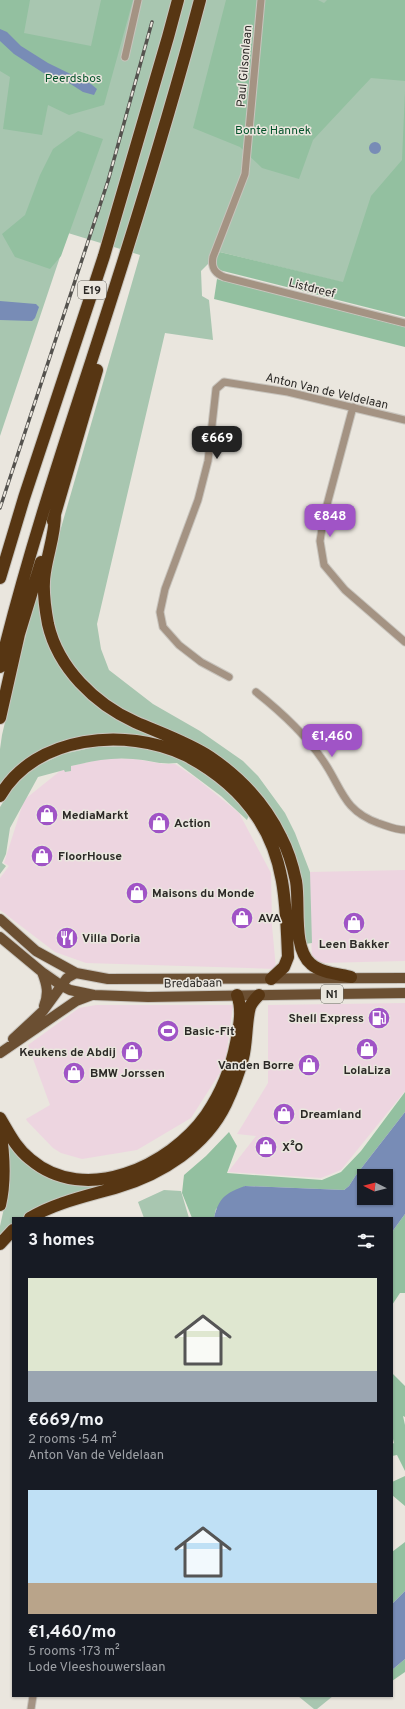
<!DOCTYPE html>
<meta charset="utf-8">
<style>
body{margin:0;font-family:Overpass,sans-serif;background:#20242c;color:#f1f3f6;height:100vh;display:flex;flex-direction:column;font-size:15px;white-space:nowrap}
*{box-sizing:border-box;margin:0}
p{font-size:13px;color:#9ea1a6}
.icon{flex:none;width:22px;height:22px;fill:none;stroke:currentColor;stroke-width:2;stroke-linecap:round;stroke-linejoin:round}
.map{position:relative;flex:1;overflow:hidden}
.sheet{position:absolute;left:12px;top:1217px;width:381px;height:480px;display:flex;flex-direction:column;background:#171b24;border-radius:0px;box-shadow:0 1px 3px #0004}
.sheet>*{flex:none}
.needle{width:26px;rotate:276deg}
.tools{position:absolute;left:357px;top:1169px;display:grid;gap:8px}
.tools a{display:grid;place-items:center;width:36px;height:36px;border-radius:0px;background:#171b24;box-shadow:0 1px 3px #0004;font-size:20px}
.price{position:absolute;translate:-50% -34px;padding:0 9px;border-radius:8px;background:#a054c6;color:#fff;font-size:13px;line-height:26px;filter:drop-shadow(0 1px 2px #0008)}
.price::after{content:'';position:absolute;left:50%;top:24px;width:12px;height:9px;margin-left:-6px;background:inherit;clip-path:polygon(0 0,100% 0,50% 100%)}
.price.active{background:#222;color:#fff}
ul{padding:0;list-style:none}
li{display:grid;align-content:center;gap:8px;height:212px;padding:0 16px}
li span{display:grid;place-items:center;height:124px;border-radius:0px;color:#555}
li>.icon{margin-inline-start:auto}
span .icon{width:72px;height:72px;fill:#fffc;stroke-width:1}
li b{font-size:17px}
h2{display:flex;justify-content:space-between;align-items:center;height:48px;padding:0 16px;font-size:17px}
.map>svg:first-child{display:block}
.commercial{fill:#edd5e0}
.green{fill:#a8c6b0}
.forest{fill:#93c0a0}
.water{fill:#788cb6;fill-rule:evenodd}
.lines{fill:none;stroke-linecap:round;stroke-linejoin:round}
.minor-casing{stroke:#c8c4bd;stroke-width:9}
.primary-casing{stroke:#c8c4bd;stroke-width:12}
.motorway-casing{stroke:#c8c4bd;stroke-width:14}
.minor{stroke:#a49383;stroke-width:7}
.primary{stroke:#6b4f32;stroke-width:10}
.motorway{stroke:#573613;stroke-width:12}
.rail-casing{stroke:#54524e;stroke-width:3.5}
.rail{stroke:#eae6de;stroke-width:2;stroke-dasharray:6;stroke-linecap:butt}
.labels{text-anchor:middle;stroke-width:3;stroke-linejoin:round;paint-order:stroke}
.shield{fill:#eae6de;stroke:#64625d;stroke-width:1}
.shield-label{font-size:11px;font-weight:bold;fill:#2b2926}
.street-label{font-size:12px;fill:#2b2926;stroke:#eae6de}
.park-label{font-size:12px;fill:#06542c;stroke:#eae6de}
.poi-label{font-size:12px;font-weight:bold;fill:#2b2926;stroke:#eae6de;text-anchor:start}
</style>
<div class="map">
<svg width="405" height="1709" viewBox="0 0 405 1709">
<rect width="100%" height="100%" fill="#eae6de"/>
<path class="commercial" d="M111,758L135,759L164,764H175L196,778L239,813L271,873L272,926L276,969L86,963L55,952L0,910V878L9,866L4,863L24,800L60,771L64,770L66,772L71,771V766L103,759Z
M405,870V961L320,963L312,961L309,872Z
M405,1003V1091L341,1170L321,1178L228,1172L256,1136L237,1134L268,1083V1005Z
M96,1005H233L225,1065L191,1118L137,1150L82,1159L61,1153L53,1148L27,1121L26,1119L50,1105L28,1045L79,1008Z"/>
<path class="green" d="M0,0H405V298L220,252L201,271L202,296L209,300L213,340L165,333L97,624L101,649L109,670L153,704L200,731L243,761L258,776L285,813L295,833L310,872L312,943L305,944L302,886L258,792L243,776L228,763L117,707L83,680L65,652L58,637L51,611L50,575L54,552L140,255L68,233L0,436Z
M39,584L42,612L83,691L180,745L242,794L157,743L62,745L0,788V749L2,735L19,662Z
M95,747C107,747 120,746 132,747C179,751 220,779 249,815L247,820L221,796L177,763C159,765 150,760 133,759C111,757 93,761 71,766V771L65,772L64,770L38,777L10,828L6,854L2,863L6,866L0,874V807L15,783L33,768L63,754Z
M7,1138L54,1176L136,1172L24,1218H13V1226L0,1239V1226L8,1190Z
M164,1190L181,1191L189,1218H144L138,1202Z
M298,1696H333L317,1709H314Z"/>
<path class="forest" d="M0,0H30L24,33L91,46L101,0H133L104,105L69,115L48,105L42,135L3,129L10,77L0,71Z
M226,0H318L324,3L327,0H405V81L371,78L313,140L299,179L262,168L240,147L193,128Z
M405,91V317L219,270L216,267L215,259L220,252L343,282L371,196L402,160Z
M78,131L103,139L61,256L50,269L15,257L2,234L25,215L40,175L53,149Z
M217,279L405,327V347L214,299Z
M405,1092V1112L356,1175L349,1186L344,1190L245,1186L216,1209L214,1218H192L182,1193L184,1175L206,1156L229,1132L237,1146L227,1173L322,1180L341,1172L361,1151Z
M405,1214V1293H400L392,1305V1232Z
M392,1373L405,1386V1417L403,1416L405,1425V1471L397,1455L392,1456V1444L394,1443L392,1435Z
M405,1476V1506L392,1495V1482Z
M405,1542V1591L392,1604V1552Z
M405,1659V1672L392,1681V1670Z"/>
<path class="water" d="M0,29L7,32L21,46L48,63L91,84L97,89L94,95L83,92L69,83L45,74L14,54L0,41Z
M369 148a6 6 0 1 1 12 0a6 6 0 1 1-12 0Z
M0,301L36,304L39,307L35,318L32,321L0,320Z
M405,1112V1214L392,1232V1218H214C219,1197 226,1193 245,1186L344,1190L349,1186L356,1175ZM364,1176H386V1198H364Z
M405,1591V1659L392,1670V1604Z"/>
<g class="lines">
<g class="minor-casing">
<path id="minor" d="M261,0L245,174L213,257C211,267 214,273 224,277L405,323
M125,57L138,0
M353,407L324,516L320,541L324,565L345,590L405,642
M229,677L201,662L179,645L163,627L160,612L165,589L198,500L208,461L216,389L224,382L288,392L405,420
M256,692C280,711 305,734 322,759C342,787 342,810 378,823C387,826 396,830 405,830
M31,1709L33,1696"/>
</g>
<g class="primary-casing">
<path id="primary" d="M0,919L36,951L76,973L108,979L405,978
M0,937L42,972L62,986L70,990L94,995L148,997L405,993
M42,972C47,985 49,993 44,1006
M13,1039L43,1011L67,978L76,973
M0,1053L76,1001L92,995"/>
</g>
<g class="motorway-casing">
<path id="motorway" d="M55,514C55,534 48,552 45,572C42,588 45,608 48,624C58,668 95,704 135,722C160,733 187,742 210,757C241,778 265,804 281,837C288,850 293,867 296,881C300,904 292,948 311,964C321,973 339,974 351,977
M53,521L97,370
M0,578L24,498L104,256L168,37L178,0
M0,667C25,564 58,463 91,362C130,242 168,122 200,0
M0,718L19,634L41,562
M0,796C35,735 126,727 185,755C214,770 239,790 257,817C286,859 286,909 288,957L284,967L271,979
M0,1118C9,1133 16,1148 30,1159C85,1206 170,1166 206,1115C221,1093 231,1069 236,1043C239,1027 243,1010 237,995
M0,1129C4,1154 6,1180 0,1205
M30,1218C57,1202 88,1196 118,1187C162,1174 206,1146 226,1104C233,1089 239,1073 243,1058C247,1043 246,1020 250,1007C252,1002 256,998 259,995
M0,1244L13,1230"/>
</g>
<use href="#minor" class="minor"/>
<use href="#primary" class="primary"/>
<use href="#motorway" class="motorway"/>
<g class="rail-casing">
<path id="rail" d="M0,508L108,181L152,22"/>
</g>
<use href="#rail" class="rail"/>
</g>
<defs>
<g id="shop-disc" transform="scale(1.15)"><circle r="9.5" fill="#a054c6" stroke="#eae6de"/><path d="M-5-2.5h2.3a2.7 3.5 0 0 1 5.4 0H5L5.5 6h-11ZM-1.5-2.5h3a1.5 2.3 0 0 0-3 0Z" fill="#fff"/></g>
<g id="restaurant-disc" transform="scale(1.15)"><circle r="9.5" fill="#a054c6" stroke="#eae6de"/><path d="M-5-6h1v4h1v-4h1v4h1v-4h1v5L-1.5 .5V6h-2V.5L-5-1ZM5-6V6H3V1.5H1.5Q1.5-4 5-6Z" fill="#fff"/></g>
<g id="fuel-disc" transform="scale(1.15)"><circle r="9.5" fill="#a054c6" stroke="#eae6de"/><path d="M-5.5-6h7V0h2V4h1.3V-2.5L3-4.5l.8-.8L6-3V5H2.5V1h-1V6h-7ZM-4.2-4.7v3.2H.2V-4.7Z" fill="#fff"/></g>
<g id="stadium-disc" transform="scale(1.15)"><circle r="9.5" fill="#a054c6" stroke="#eae6de"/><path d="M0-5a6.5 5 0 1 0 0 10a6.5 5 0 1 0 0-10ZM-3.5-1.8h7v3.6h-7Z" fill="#fff"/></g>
</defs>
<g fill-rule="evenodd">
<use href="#shop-disc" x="47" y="815"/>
<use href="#shop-disc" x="159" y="823"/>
<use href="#shop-disc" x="42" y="856"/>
<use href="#shop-disc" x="137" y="893"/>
<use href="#shop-disc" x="242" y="918"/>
<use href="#shop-disc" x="354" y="923"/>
<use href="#restaurant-disc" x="67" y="938"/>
<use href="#fuel-disc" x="379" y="1018"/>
<use href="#stadium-disc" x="168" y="1031"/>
<use href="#shop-disc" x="367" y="1049"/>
<use href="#shop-disc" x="132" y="1052"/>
<use href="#shop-disc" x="309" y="1065"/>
<use href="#shop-disc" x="74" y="1073"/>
<use href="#shop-disc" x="284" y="1114"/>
<use href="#shop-disc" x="266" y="1147"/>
</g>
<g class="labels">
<g class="shield">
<rect x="78" y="281" width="28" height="18" rx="3"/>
<rect x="321" y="985" width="22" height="18" rx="3"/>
</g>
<g class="shield-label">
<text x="92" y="294">E19</text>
<text x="332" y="998">N1</text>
</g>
<g class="street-label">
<text transform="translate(244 66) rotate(-85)" y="4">Paul Gilsonlaan</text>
<text transform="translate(312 288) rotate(14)" y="4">Listdreef</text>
<text transform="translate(327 391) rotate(13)" y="4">Anton Van de Veldelaan</text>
<text transform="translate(193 983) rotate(-1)" y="4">Bredabaan</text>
</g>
<g class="park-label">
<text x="73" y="82">Peerdsbos</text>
<text x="273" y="134">Bonte Hannek</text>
</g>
<g class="poi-label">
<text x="62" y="819">MediaMarkt</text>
<text x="174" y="827">Action</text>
<text x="58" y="860">FloorHouse</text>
<text x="152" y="897">Maisons du Monde</text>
<text x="258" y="922">AVA</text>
<text x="82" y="942">Villa Doria</text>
<text x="354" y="948" text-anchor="middle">Leen Bakker</text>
<text x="364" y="1022" text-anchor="end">Shell Express</text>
<text x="184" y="1035">Basic-Fit</text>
<text x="116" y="1056" text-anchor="end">Keukens de Abdij</text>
<text x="294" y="1069" text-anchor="end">Vanden Borre</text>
<text x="367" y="1074" text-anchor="middle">LolaLiza</text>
<text x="90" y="1077">BMW Jorssen</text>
<text x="300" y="1118">Dreamland</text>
<text x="282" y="1151">X²O</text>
</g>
</g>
</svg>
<div class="tools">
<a><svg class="needle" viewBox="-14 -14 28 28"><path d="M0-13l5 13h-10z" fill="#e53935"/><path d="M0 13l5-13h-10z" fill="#9ea1a6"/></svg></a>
</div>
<b class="price active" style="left:217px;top:460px">€669</b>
<b class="price" style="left:330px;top:538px">€848</b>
<b class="price" style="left:332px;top:758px">€1,460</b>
<section class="sheet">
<h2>3 homes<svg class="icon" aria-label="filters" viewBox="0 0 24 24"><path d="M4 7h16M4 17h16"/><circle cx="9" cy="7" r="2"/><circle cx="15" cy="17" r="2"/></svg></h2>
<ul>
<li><span style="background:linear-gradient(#dfe7d0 75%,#9aa5b1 0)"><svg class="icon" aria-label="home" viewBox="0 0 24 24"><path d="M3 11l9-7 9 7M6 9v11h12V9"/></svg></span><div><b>€669/mo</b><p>2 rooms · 54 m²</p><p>Anton Van de Veldelaan</p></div></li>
<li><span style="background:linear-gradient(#bfe0f5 75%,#b9a48a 0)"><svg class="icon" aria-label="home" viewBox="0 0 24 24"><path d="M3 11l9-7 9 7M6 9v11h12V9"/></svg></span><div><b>€1,460/mo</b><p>5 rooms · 173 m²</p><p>Lode Vleeshouwerslaan</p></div></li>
</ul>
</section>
</div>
